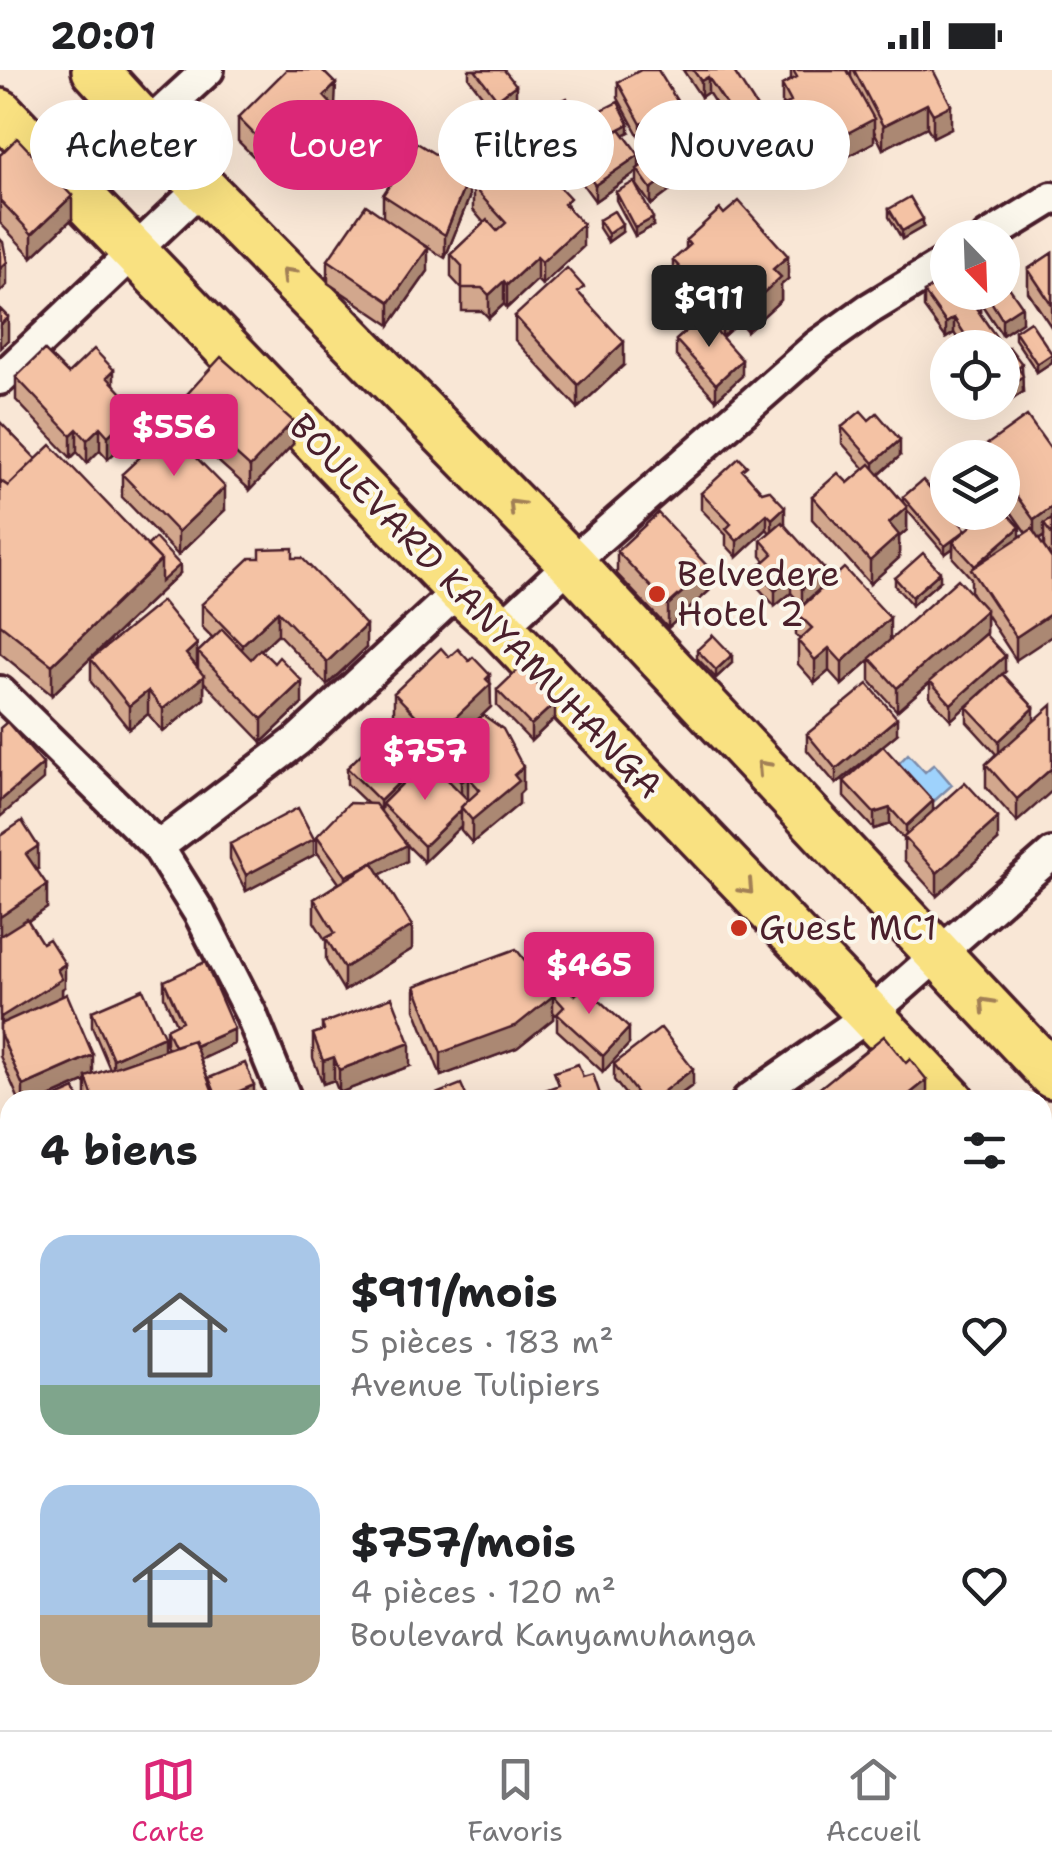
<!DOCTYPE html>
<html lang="fr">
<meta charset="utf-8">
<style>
body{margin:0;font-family:"Shantell Sans",sans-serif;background:#f2f2f2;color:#202124;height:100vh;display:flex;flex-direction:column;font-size:38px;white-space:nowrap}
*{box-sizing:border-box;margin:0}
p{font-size:32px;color:#757577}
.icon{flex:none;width:55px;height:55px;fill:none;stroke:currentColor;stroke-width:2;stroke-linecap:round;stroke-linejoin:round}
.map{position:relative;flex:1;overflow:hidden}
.details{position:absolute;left:0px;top:1020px;width:1052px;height:640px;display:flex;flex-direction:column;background:#fff;border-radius:30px 30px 0 0;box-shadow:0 10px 40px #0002}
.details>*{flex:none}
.guide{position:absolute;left:30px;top:30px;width:992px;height:90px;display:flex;gap:20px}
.needle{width:65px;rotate:157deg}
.fabs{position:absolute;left:930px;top:150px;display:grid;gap:20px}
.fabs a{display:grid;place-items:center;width:90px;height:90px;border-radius:50%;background:#fff;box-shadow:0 10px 40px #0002;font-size:50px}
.price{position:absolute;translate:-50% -85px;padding:0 22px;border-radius:10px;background:#db2777;color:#fff;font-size:32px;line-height:65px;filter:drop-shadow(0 2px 5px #0008)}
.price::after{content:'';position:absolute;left:50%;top:60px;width:30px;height:22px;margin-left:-15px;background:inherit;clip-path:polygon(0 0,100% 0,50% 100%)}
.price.selected{background:#222;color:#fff}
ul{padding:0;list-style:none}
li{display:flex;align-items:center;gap:30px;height:250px;padding:0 40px}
li span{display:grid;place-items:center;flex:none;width:280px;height:200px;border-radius:30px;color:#555}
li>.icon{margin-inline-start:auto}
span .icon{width:120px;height:120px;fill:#fffc;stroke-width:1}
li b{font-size:42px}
h2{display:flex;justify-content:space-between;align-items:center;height:120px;padding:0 40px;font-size:42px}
.chip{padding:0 35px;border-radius:45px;background:#fff;box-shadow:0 10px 40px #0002;font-size:35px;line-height:90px}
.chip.selected{background:#db2777;color:#fff}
.status{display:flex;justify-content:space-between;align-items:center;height:70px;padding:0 50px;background:#fff;direction:ltr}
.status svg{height:28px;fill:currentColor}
.tab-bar{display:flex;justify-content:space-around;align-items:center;height:140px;border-top:2px solid #e0e0e0;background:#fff;font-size:28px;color:#757577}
.tab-bar a{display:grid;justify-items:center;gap:5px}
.tab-bar .selected{color:#db2777}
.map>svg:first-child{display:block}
.water{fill:#9ed2fc;stroke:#7c8aa8;stroke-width:2.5}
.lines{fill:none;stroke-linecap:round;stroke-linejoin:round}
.minor-casing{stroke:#4a1f2b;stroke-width:38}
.primary-casing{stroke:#4a1f2b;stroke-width:52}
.minor{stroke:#fbf7ec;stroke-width:30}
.primary{stroke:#f9e181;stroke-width:45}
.wall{fill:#d2a78d;stroke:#4a1f2b;stroke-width:2.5}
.shaded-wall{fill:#ab8873;stroke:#4a1f2b;stroke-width:2.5}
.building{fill:#f4c2a4;stroke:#4a1f2b;stroke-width:2.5}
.oneway{stroke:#a28056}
.poi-dot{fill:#c8321e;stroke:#fbf7ec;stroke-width:4}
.labels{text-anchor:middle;stroke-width:8;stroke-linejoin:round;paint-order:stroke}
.poi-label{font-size:35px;fill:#4a1f2b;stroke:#fbf7ec;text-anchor:start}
.street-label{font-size:35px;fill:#4a1f2b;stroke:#fbf7ec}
</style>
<div class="status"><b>20:01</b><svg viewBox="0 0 49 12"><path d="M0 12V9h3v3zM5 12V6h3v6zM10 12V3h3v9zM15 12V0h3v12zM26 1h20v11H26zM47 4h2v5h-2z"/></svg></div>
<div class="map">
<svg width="1052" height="1660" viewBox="0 0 1052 1660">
<rect width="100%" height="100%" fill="#f9e7d6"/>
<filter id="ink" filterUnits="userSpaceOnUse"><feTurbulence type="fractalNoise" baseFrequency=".01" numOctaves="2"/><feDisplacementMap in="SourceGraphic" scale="20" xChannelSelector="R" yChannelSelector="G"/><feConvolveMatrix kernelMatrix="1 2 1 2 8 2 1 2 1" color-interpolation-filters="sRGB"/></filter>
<g filter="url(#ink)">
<path class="water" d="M908,684L925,702L934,694L952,715L932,733L898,694Z"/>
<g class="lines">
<g class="minor-casing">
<path id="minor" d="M147,56L208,0
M987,168L1052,128
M0,309L202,117
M501,558L571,493L817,276L869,239L948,191
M0,622L158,777L200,844L250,942L286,1030
M158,777L298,670L459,520
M748,1030L868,946L1052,784
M0,1237L10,1234
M1042,1454L1052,1445
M444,1650L446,1660
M499,1660L537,1650"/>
</g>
<g class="primary-casing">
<path id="primary" d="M95,0L202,117L571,493L1052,1005
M0,42L459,520L501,558L951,1030
M1042,1123L1052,1133"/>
</g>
<use href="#minor" class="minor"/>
<use href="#primary" class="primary"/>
</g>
<path class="wall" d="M469,0H504L516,31L497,45L469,8Z
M683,0H733L758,55L738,68L708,22L701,27Z
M791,0H847L851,9V0H933L951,58L933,67L927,57L883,79L874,61V72L823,100L821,97L806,105L782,59V15L791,10Z
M618,12L679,50L641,70L618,28Z
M336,37L334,39V60L296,97L286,87L270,103L238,71V48Z
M542,41L579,60L563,68L571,92L554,111L570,140L583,177L542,215L537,210L507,238L504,234L489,248L482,241H462V219L451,207V184L484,153L473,140V117L537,105L541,100L525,86V70L543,51Z
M596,43L629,62L624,64L639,98L686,109L651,135L637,115V102L595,131L576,105V90L606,69L596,51Z
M0,85L72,149L32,187L0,153Z
M616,122L653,156L635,166L616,130Z
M383,125L469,128L445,188L419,172L428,201L390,255L328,213V190L383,147Z
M889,139L923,157L902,169L889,147Z
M599,150L622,162L608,172L599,158Z
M686,170L788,209L781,215V230L747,261L739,252L722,267L742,306L716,330L676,286V270L703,246L673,213V190L686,179Z
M1052,183V258L1028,222V199Z
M924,222H1002L1022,252L1002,265L980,232V245L1022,303L1023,322L1004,335L1002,332V278H964L954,263L946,268L924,238Z
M584,228L624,295L578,338L515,270V246Z
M1015,261L1052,292L1037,302L1015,269Z
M68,304L114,315L137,362L108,389L100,380L87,393L77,382L71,388L16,330V307Z
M179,333L293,374L250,420L179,356Z
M0,352L36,389L180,503L52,625L0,583Z
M842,357L900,386L879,405L903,432V427L966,460L1020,467L1026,463L1002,429V388H982V378L1052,381V488L1044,477V466L1039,470L1016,590L986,544V563L941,602H1005L1003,604L1034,638L1017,752L986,717V694L996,684L967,652V637L987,618L951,650L930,627V612L897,641L870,611V590L842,615L829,601L815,613L798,594V571L800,569L796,565V542L890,570L974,527L971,522V508L953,488V478L945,484L907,440V460L899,467V488L870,514L812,449V426L848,413L865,399L842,373Z
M194,384L225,440L178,485L122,427V404Z
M747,405L785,453L784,454L824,515L802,535L791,523L775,536L756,515V499L765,491L761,486V470L770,463L767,459L737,487L726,475V465L701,439V423Z
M617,481L709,521L668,558L617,504Z
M293,488L366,578L327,615L278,564L261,580L302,634L262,672L204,612V629L163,662L148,644L129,659L91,612V589L198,598V582L213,568L202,557V534Z
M895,508L940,511L912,535L895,516Z
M697,580L732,593L716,608L697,588Z
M449,587L490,613L491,637L474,653L523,720L519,724V734L472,773L461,760V756L424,792L405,773L407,791L380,804L412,879L344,921L326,891V871L314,852V829L339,813L317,782V766L367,733L347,714V698L416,700L435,697V688L394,646V623Z
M497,620L555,648L531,671L497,636Z
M807,664H897L836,714L807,680Z
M844,711L933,741L998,771L937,826L904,790V769L890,754L874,759L844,727Z
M0,766L38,799L37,800L47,838L28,851L65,917L62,919V926L93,1005L110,999L92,957V941L164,980L168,978L166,974V959L176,954L164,927V911L234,974L200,990L209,1012V1008L254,1030H86V1011L43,1030H19L0,986Z
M230,774L314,785L246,821L230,790Z
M415,916L548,919L629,974L603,1002L557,960V946L553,942V949L517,978L441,1006L415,939Z
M322,954L410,996L339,1023L334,1010L323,1014L313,988V964L322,961Z
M614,994L693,1015L673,1030H630L614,1010Z
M0,1308H10V1492L0,1493Z
M1052,1485V1660H995L990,1650H1042V1493Z
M70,1650H157L159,1660H73Z"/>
<path class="shaded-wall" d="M708,7V22L701,27V11Z
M336,14L334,60L296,97V74L324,26Z
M516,15V31L497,45V29Z
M679,34V50L641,70V54Z
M927,34V57L883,79V56Z
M951,35V58L933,67V44Z
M758,39V55L738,68V52Z
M874,49V72L823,100V76Z
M579,52V60L555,73V65Z
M629,54V62L608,73V65Z
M286,64V87L270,103V80Z
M821,74V97L806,105V82Z
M571,76V92L554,111V96Z
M639,85V100L595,131V115Z
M686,93V109L651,135V119Z
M469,105V128L445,188V165Z
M72,126V149L32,187V164Z
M653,148V156L635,166V158Z
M923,149V157L902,169V161Z
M583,154V177L542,215V192Z
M622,154V162L608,172V164Z
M428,178V201L390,255V232Z
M788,186V209L781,215V230L747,261V238L773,199Z
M537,187V210L507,238V215Z
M7,192V215L0,222V199Z
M504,211V234L489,248V225Z
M739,229V252L722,267V244Z
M980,230V246L974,235Z
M1022,236V252L1002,265V249Z
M8,247V270L0,278V255Z
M954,248V263L946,268V253Z
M624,272V295L578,338V315Z
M1052,284V292L1037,302V294Z
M742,290V306L716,330V314Z
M1022,294L1023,322L1004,335V320L1018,297Z
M114,300V323L107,307Z
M137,339V362L108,389V366Z
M293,351V374L250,420V397Z
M100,357V380L87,393V370Z
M77,359V382L71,388V365Z
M900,370V386L874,409V393Z
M225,417V440L178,485V462Z
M785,437V453L772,465V449Z
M907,437V460L899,467V488L870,514V491L889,453Z
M1052,437V460L1044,454V466L1034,473V450Z
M767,444V459L737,487V471Z
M1020,457V472L975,496Z
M966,460L953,472V478L945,484V476Z
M161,490L180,495V503L52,625V595Z
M709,498V521L668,558V535Z
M824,499V515L802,535V519Z
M940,502V511L912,535V527Z
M791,507V523L775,536V521Z
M986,540V563L897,641V618Z
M278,541V564L242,598V575Z
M1052,543V566L1016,590V567Z
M890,548V572L842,615V592Z
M366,555V578L327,615V592Z
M197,574V597L186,584Z
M829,578V601L815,613V590Z
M732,585V593L716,608V600Z
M1005,586V602L951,650V634Z
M490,605L491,637L436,689V666Z
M204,606V629L163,662V639Z
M302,611V634L262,672V649Z
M148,621V644L129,659V636Z
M555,633V648L531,671V655Z
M1034,638V654L999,687V671Z
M897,648V664L836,714V699Z
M43,694V710L0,747V731Z
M416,696V712L382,734L380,747V731Z
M523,697V720L519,724V734L472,773V750Z
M1052,698V721L1017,752V729Z
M468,707V730L461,735V712Z
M933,731V747L906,771V756Z
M890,738V754L874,759V743Z
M461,740V756L424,792V776Z
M998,748V771L937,826V803Z
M314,769V785L246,821V805Z
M407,775V791L346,822V806Z
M38,776V799L26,807V784Z
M47,815V838L0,870V847Z
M412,856V879L344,921V898Z
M65,894V917L62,919V932L1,966V947Z
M553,926V949L517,978L441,1006V983Z
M629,958V974L603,1002V986Z
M234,959V974L178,1000V984Z
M164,966V982L113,1004V989Z
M410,973V996L339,1023V1000Z
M93,985V1008L86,1007V1011L43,1030H23V1016Z
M334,987V1010L323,1014V991Z
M693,999V1015L673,1030H652Z
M927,1010V1030H902Z
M254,1015V1030H233V1024Z
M10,1091V1114L0,1118V1095Z
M9,1554V1577L0,1579V1556Z
M1052,1627V1650L1034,1660H1003V1653L1009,1650H1042V1632Z
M74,1650H82V1660H74Z
M250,1650H301V1657L287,1660H250Z"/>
<path class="building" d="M286,0H322L336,14L324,26L334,37L296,74L286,64L270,80L238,48Z
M475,0H504L516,15L497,29Z
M641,0H658L679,34L641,54L618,12Z
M693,0H733L758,39L738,52L708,7L701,11Z
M793,0H847L874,49L823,76L821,74L806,82L782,36L791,32L782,15L797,7Z
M854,0H933L951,35L933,44L927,34L883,56Z
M567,28L579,52L557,63L550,57L542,41Z
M618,32L629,54L608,65L596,43Z
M543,50L571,76L554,96L525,70Z
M620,59L639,85L595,115L576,90Z
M17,68L72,126L32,164L0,130V85Z
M417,73L469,105L445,165L383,125Z
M673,74L686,93L651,119L637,99Z
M513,79L537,105L543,99L570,128L564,134L583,154L542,192L537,187L507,215L504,211L489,225L482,218H462V196L451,184L487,150L497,161L506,153L473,117Z
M634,112L653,148L635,158L616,122Z
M910,127L923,149L902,161L889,139Z
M739,131L788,186L773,199L781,207L747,238L739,229L722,244L673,190L690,175L686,170L720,139L724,144Z
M366,135L428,178L390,232L328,190Z
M614,141L622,154L608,164L599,150Z
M0,169L3,172L7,192L0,199Z
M1052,183V235L1028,199Z
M567,198L584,217L578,222L624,272L578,315L515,246Z
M948,206V222H975L980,230L974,235L1005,280L1009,277L1022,294L1018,297L1023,306L1004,320L1002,278H974L954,248L946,253L924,222Z
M1002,207L1022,236L1002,249L985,222H1002Z
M0,239L8,247L0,255Z
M703,246L742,290L716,314L676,270Z
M1030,251L1052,284L1037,294L1015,261Z
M94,279L114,300L107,307L137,339L108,366L100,357L87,370L77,359L71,365L16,307L44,280L68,304Z
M221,287L293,351L250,397L179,333Z
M861,341L869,350L877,343L900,370L874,393L842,357Z
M1027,346L1052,381V437L1034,450L1002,406V388H989L982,378Z
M0,352L36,389L8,416L0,410Z
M173,356L194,378L190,381L225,417L178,462L122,404Z
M51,375L161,490L52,595L0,554V411L8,416Z
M739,388L747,396L742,400L762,422L769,420L785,437L772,449L767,444L737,471L726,459L731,454L701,423Z
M870,394L907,437L889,453L899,465L870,491L812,426L838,403L848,413Z
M923,410L948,439V442H951L966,460L945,476L903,427Z
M1002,438L1020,457L975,496L953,472L987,442H1002Z
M658,443L709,498L668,535L617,481Z
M1052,449V465L1044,454Z
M782,452L824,499L802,519L791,507L775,521L756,499L773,484L761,470Z
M1032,459L1052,489V543L1016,567L971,499Z
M155,468L180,495L161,512V490L147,476Z
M293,478V488H302L366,555L327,592L278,541L242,575L202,534L250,488H260V479Z
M923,483L940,502L912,527L895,508Z
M844,498L890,548L842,592L829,578L815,590L798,571L812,558L796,542Z
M958,509L986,540L897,618L870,588Z
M162,531L197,574L186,584L204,606L163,639L148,621L129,636L91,589Z
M222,559L251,589L260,579L274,593L279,587L302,611L262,649L198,582Z
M985,564L1005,586L951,634L930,611Z
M713,565L732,585L716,600L697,580Z
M441,578L449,587L458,579L469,591L473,587L490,605L486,609L491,614L436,666L394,623Z
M521,597L555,633L531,655L497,620Z
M1002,604L1034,638L999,671L967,637Z
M868,614L897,648L836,699L807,664Z
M1052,635V698L1017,729L986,694Z
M483,645L503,659L523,697L514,705L519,711L472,750L461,737L480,720L468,707L461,712L435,686Z
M7,652L43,694L0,731V658Z
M382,663L416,696L380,731L347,698Z
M883,676L933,731L906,756L890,738L874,743L844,711Z
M427,689L468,730L461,737V740L424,776L382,734Z
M965,712L998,748L937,803L904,767Z
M349,733L375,734L407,775L346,806L317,766Z
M298,738L314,769L246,805L230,774Z
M22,751L38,776L26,784L47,815L0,847V766Z
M373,793L412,856L344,898L326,868L335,863L314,829Z
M27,849L42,873L49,869L65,894L57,899L62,909L1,947L0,945V866Z
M516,879L553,926L517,955L441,983L415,916Z
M205,892L234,959L195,976L193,970L174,976L166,959L182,951L164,911Z
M558,909L575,925L584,916L629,958L603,986L557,944L564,937L548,919Z
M143,919L164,966L113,989L92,941Z
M67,924L93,985L23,1016L0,963V954Z
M392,927L410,973L339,1000L334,987L323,991L313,964L324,960L322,954Z
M661,958L693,999L652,1030H642L614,994Z
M884,966L906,993L910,989L927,1010L902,1030H805Z
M193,970L216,1030H94L86,1007Z
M245,993L254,1015L233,1024L236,1030H218L209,1008Z
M578,994L583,1007L593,1004L602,1030H548L545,1020L559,1015L554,1002Z
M461,1014L468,1030H421Z
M75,1019L79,1030H50Z
M0,1057L10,1084V1091L0,1095Z
M0,1308H10V1371L0,1372Z
M10,1382V1469L0,1470V1383Z
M1052,1485V1541L1042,1529V1493Z
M10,1502V1556L9,1554L0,1556V1504Z
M1042,1543L1052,1556V1627L1042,1632Z
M10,1630V1650H60L62,1660H0V1633Z
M1052,1638V1660H1012L1031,1650H1042V1644Z
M83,1650H157L159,1660H85Z
M550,1650H590L592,1660H535L533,1653Z
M686,1650H708L712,1660H662Z
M769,1650H821L825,1660H771L768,1651Z"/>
<defs><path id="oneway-chevron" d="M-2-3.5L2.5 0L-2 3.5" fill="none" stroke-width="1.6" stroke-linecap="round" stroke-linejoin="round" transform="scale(2.5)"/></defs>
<g class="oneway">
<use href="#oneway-chevron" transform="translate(288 204) rotate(-134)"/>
<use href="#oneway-chevron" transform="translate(515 436) rotate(-134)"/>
<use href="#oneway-chevron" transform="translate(763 697) rotate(-133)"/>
<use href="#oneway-chevron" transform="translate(747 818) rotate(47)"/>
<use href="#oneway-chevron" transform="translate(986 934) rotate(-133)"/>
</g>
</g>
<g class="poi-dot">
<circle cx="657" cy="524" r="10"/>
<circle cx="739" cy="858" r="10"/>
</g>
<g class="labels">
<g class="poi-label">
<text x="677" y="516">Belvedere<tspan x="677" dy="40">Hotel 2</tspan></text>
<text x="759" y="870">Guest MC1</text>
</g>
<g class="street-label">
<text transform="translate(476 536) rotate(46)" y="12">BOULEVARD KANYAMUHANGA</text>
</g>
</g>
</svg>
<div class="fabs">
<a><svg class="needle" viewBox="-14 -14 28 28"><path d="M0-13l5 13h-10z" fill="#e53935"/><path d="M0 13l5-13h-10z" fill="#757577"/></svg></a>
<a><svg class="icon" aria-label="locate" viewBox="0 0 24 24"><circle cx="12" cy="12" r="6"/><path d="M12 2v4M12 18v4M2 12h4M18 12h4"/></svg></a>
<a><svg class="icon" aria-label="layers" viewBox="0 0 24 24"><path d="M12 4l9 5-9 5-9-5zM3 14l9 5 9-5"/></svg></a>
</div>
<b class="price selected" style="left:709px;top:280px">$911</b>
<b class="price" style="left:174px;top:409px">$556</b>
<b class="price" style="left:425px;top:733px">$757</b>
<b class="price" style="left:589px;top:947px">$465</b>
<div class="guide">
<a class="chip">Acheter</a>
<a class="chip selected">Louer</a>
<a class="chip">Filtres</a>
<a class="chip">Nouveau</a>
</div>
<section class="details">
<h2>4 biens<svg class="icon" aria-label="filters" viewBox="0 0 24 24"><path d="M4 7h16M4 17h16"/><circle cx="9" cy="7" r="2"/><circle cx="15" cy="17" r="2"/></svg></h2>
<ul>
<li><span style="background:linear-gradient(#a9c7e8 75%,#7fa58c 0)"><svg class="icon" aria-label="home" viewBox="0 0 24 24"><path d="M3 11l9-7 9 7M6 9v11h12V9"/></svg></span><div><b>$911/mois</b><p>5 pièces · 183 m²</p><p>Avenue Tulipiers</p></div><svg class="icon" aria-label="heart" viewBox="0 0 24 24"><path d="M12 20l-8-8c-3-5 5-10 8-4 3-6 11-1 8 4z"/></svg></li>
<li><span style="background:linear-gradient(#a9c7e8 65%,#b9a48a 0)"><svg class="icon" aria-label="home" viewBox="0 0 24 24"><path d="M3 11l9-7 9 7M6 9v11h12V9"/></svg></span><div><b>$757/mois</b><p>4 pièces · 120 m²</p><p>Boulevard Kanyamuhanga</p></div><svg class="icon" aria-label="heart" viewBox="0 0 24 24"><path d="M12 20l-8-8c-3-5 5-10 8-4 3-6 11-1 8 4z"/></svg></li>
</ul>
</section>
</div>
<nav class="tab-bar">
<a class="selected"><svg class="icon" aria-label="map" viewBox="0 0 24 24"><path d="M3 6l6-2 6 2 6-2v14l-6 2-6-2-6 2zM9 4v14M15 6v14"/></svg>Carte</a>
<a><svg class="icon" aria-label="saved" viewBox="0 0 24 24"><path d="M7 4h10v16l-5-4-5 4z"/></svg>Favoris</a>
<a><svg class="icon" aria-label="home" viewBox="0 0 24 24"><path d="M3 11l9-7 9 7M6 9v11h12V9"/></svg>Accueil</a>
</nav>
